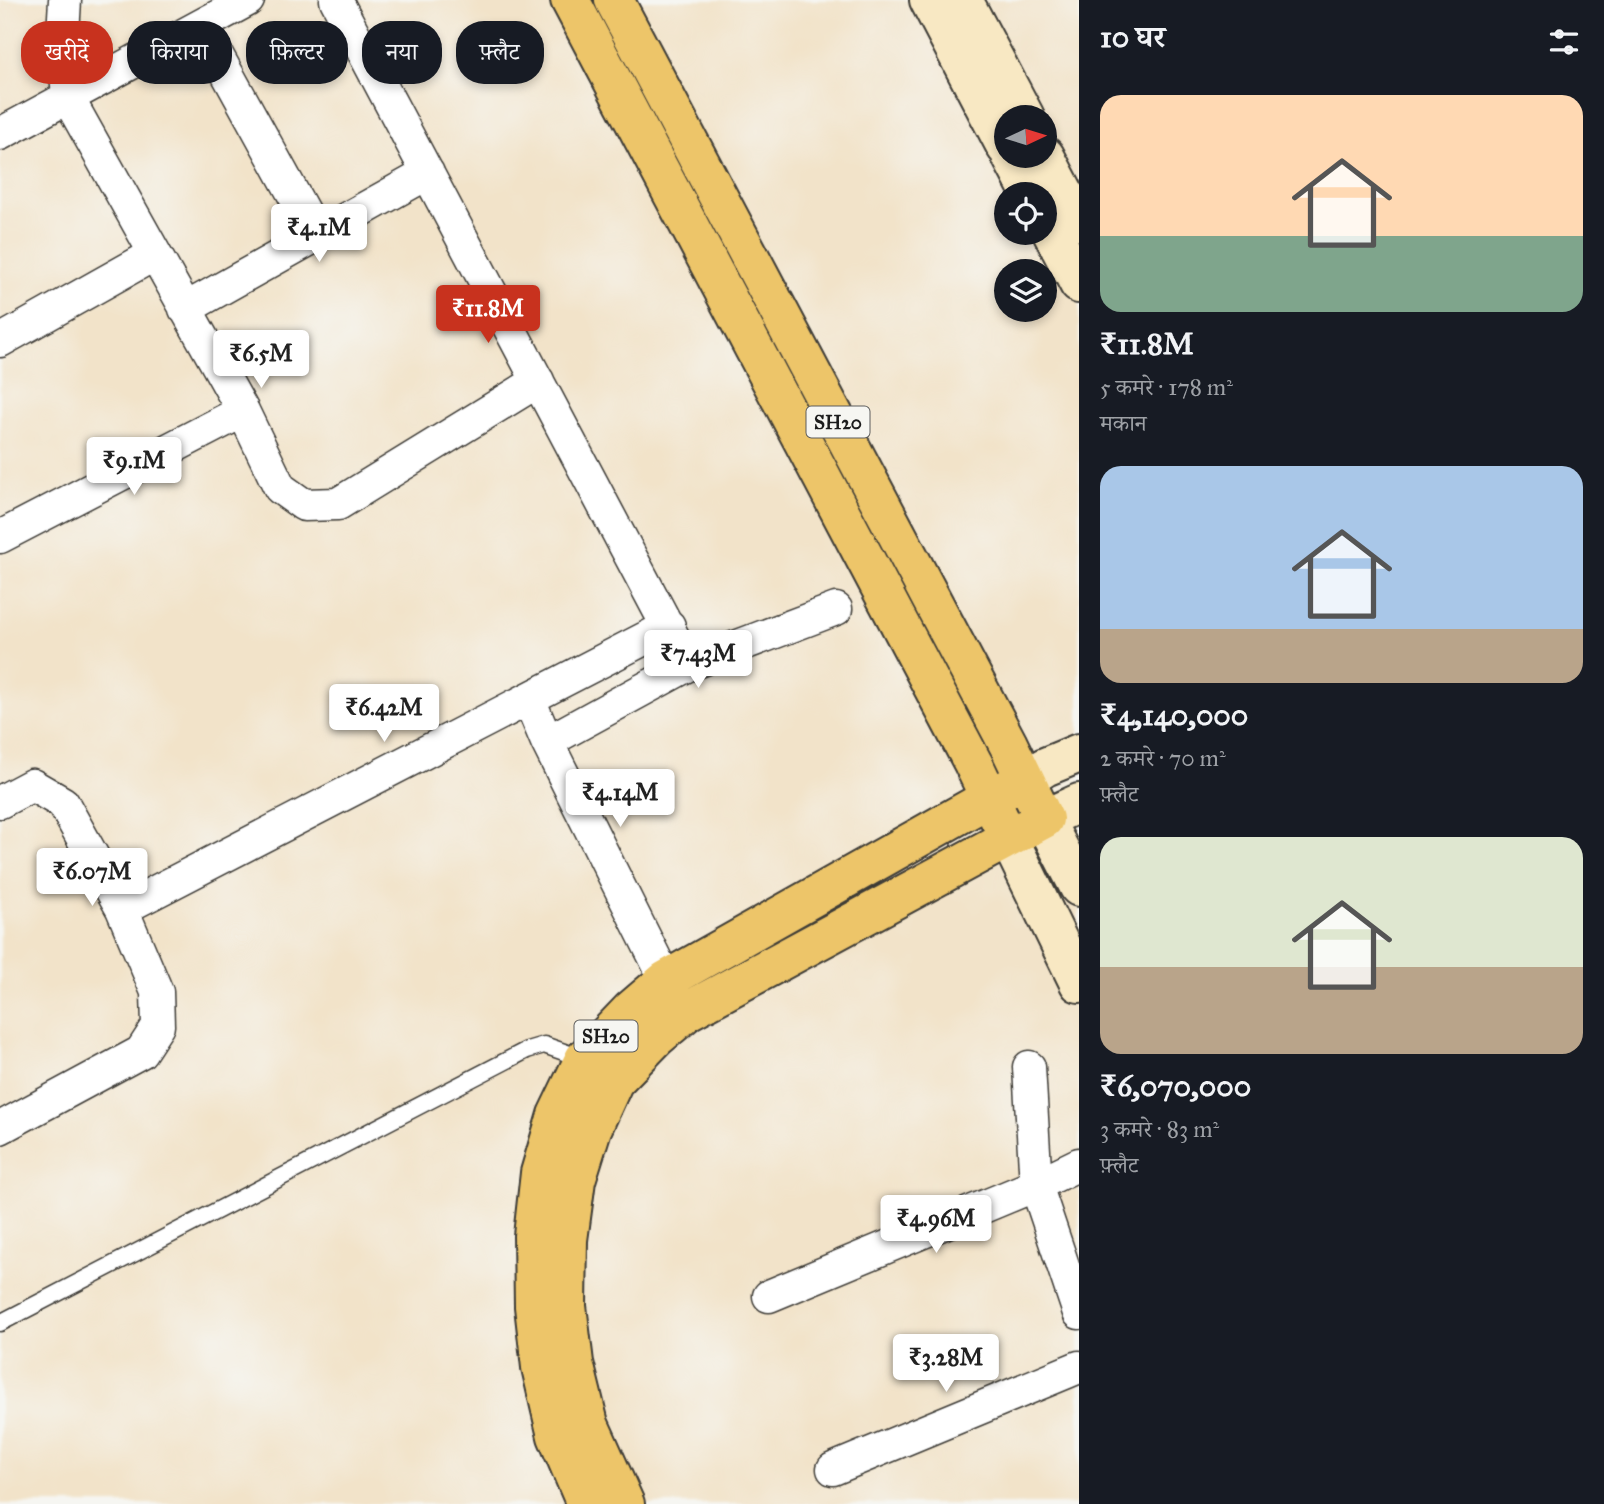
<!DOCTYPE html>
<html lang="hi">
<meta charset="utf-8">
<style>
body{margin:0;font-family:"IM FELL Great Primer","Noto Serif Devanagari",serif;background:#242831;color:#f1f3f6;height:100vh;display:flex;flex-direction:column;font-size:26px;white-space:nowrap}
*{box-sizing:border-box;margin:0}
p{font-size:23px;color:#9ea1a6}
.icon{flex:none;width:38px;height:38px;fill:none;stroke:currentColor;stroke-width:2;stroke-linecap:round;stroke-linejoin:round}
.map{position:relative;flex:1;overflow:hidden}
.sheet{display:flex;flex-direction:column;background:#171b24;width:525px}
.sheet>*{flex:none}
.banner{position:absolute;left:21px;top:21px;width:665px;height:63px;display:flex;gap:14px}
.needle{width:46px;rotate:86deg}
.tools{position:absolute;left:994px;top:105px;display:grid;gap:14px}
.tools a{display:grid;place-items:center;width:63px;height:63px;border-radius:50%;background:#171b24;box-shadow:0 4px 10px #0003;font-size:35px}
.price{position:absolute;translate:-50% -60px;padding:0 16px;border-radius:7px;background:#fff;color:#222;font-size:23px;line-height:46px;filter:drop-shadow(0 2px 4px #0008)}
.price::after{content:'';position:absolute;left:50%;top:42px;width:21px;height:16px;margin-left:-10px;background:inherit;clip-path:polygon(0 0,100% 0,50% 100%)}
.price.selected{background:#c8321e;color:#fff}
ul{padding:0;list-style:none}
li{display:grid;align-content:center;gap:14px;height:371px;padding:0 21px}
li span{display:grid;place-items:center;height:217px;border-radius:21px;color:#555}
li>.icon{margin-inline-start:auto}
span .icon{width:126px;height:126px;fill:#fffc;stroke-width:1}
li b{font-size:30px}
h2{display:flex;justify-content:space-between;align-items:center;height:84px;padding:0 21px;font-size:30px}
.chip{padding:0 24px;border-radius:28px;background:#171b24;box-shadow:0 4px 10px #0003;font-size:24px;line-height:63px}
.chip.selected{background:#c8321e;color:#fff}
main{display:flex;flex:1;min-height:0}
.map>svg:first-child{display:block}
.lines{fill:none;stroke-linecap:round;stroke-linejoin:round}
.lane-casing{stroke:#3c3a36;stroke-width:19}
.street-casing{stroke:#3c3a36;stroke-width:35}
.secondary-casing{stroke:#3c3a36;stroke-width:42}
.primary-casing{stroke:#3c3a36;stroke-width:42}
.lane{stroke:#fff;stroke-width:16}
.street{stroke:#fff;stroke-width:32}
.secondary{stroke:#f8e8c3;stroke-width:38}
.primary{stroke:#edc569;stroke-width:38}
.labels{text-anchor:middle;stroke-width:5;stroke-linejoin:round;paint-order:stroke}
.shield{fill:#f6f6f2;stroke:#5d5d5c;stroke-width:2}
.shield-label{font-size:19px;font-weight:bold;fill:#1c1c1c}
</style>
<main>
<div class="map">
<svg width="1079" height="1504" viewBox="0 0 1079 1504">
<rect width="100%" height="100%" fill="#f6f6f2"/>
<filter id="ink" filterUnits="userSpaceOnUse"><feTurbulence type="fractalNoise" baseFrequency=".0143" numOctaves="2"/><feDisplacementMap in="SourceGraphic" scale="14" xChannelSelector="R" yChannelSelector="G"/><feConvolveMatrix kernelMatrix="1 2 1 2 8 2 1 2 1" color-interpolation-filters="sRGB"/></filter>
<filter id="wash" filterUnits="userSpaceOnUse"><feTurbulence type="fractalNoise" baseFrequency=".00686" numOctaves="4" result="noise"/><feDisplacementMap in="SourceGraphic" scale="28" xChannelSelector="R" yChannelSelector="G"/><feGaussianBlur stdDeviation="1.57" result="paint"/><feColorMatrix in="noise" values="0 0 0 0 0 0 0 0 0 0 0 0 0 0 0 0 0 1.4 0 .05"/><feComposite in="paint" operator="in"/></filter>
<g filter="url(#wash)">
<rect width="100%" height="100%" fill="#f2e3c9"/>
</g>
<g filter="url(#ink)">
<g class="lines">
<g class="lane-casing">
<path id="lane" d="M0,1323L527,1050L544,1045L584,1059"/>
</g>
<g class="street-casing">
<path id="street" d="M65,0L63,34L68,98L243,411L280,488L304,505L338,504L538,381
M336,0L688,665
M201,26L316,235
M0,134L248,0
M185,309L428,173
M0,341L155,254
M0,537L243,411
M529,699L547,742L666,980
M547,742L688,665L836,609
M0,802L32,785L63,803L122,909L157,992L158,1026L141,1052L0,1128
M122,909L669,626
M1029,1067L1036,1185L1079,1313
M769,1296L1036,1185L1079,1164
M833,1469L1079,1367"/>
</g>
<g class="secondary-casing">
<path id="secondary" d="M929,0L1006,147
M963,0L1025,117
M1011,156L1031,194
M1045,156L1079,221
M1045,219L1079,284
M1025,780L1045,767L1079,753
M1079,803L1044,819L1079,887
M1008,837L1079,983"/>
</g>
<g class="primary-casing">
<path id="primary" d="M570,0L973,763L1000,820
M614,0L1008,744L1044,819L688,1011L656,1038L614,1081L592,1129L576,1180L568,1240L567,1306L574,1363L589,1424L625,1504
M586,1504L557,1436L541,1367L534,1306L533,1236L540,1173L557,1115L584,1059L631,1010L666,980L989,798L1025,780"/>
</g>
<use href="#lane" class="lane"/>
<use href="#street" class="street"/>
<use href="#secondary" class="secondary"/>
<use href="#primary" class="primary"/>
</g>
</g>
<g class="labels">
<g class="shield">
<rect x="806.5" y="406.5" width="63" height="31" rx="5"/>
<rect x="574.5" y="1020.5" width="63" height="31" rx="5"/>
</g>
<g class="shield-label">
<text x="838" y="429">SH20</text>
<text x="606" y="1043">SH20</text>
</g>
</g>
</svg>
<div class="tools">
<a><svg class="needle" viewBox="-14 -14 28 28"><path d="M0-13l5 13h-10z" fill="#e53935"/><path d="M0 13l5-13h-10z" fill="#9ea1a6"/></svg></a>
<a><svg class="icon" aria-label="locate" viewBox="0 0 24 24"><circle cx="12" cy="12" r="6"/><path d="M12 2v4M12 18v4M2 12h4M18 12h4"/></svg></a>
<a><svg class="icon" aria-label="layers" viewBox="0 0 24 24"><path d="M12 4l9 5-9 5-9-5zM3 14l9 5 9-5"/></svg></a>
</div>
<b class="price" style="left:319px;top:264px">₹4.1M</b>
<b class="price selected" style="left:488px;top:345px">₹11.8M</b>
<b class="price" style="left:261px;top:390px">₹6.5M</b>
<b class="price" style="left:134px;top:497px">₹9.1M</b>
<b class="price" style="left:698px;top:690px">₹7.43M</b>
<b class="price" style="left:384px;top:744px">₹6.42M</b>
<b class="price" style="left:620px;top:829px">₹4.14M</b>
<b class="price" style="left:92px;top:908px">₹6.07M</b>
<b class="price" style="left:936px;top:1255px">₹4.96M</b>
<b class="price" style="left:946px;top:1394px">₹3.28M</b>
<div class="banner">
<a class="chip selected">खरीदें</a>
<a class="chip">किराया</a>
<a class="chip">फ़िल्टर</a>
<a class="chip">नया</a>
<a class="chip">फ़्लैट</a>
</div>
</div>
<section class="sheet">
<h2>10 घर<svg class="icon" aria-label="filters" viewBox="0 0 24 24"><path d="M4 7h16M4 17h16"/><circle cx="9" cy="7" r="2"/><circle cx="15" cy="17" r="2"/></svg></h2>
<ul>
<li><span style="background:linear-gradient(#ffd9b3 65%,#7fa58c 0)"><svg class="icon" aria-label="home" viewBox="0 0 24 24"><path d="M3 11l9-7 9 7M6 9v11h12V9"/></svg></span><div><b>₹11.8M</b><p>5 कमरे · 178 m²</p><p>मकान</p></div></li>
<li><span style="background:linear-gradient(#a9c7e8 75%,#b9a48a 0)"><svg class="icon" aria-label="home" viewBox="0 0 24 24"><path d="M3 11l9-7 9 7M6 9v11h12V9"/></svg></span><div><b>₹4,140,000</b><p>2 कमरे · 70 m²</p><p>फ़्लैट</p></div></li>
<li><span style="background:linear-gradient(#dfe7d0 60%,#b9a48a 0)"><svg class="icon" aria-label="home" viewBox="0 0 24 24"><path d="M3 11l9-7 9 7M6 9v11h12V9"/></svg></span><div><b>₹6,070,000</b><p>3 कमरे · 83 m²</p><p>फ़्लैट</p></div></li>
</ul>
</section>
</main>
